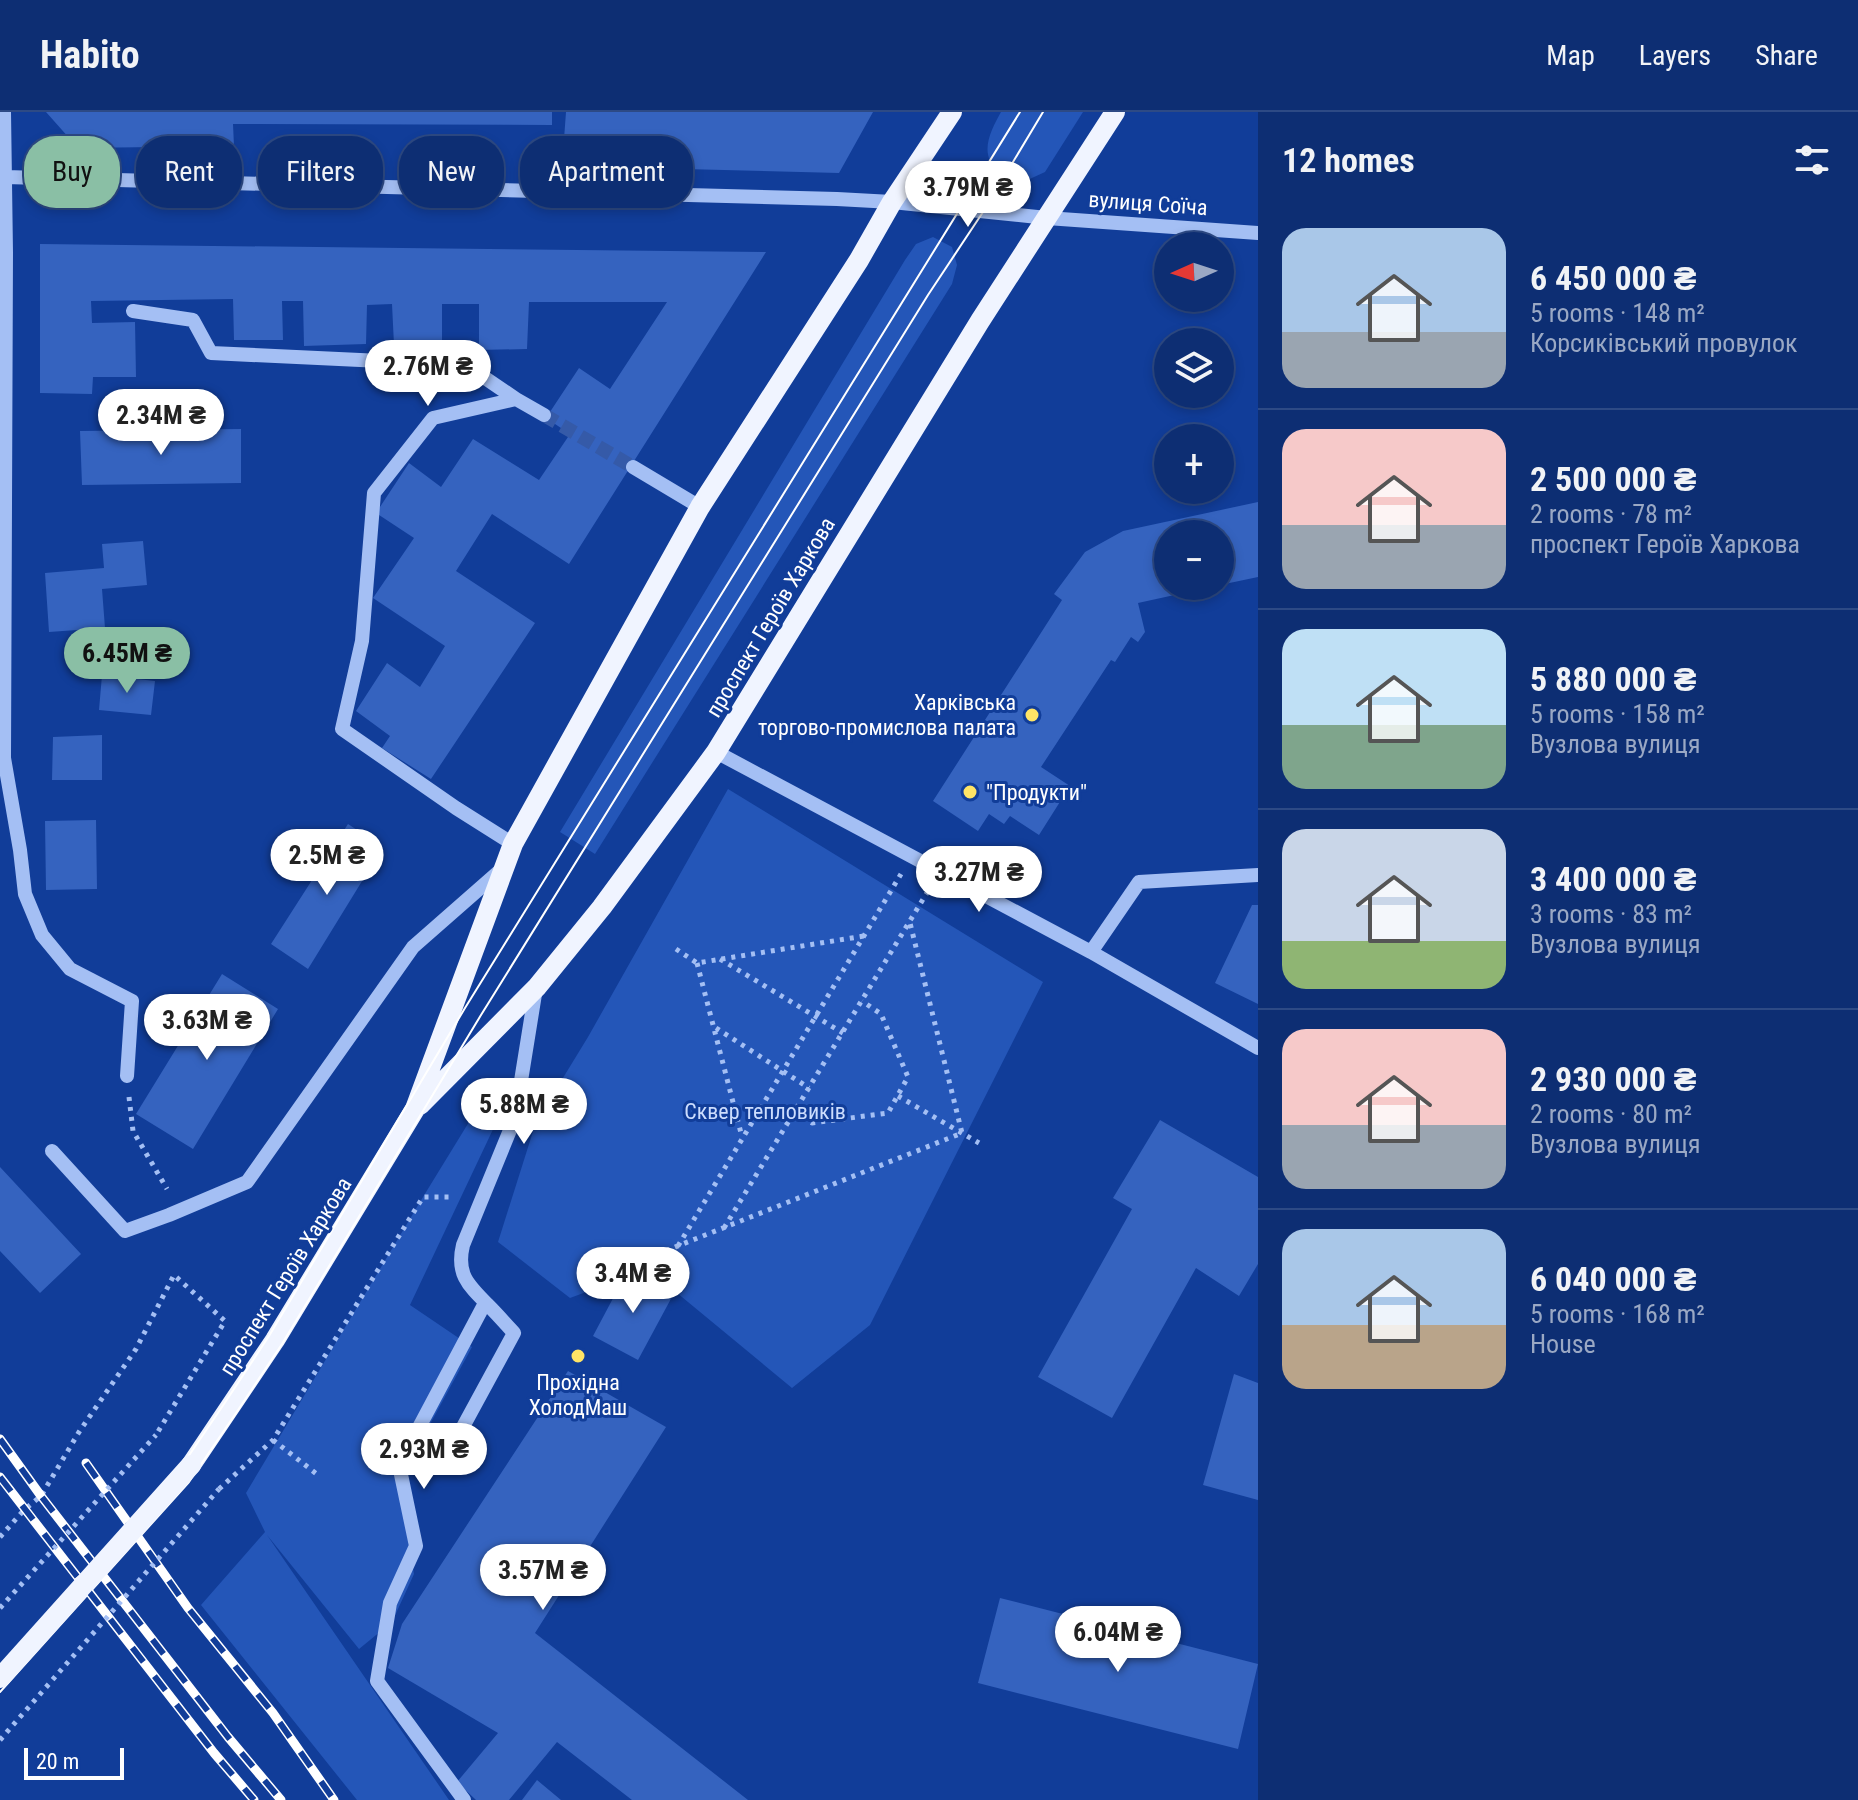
<!DOCTYPE html>
<meta charset="utf-8">
<style>
body{margin:0;font-family:"Roboto Condensed",sans-serif;background:#163678;color:#f1f3f6;height:100vh;display:flex;flex-direction:column;font-size:30px;white-space:nowrap}
*{box-sizing:border-box;margin:0}
p{font-size:26px;color:#9aa8c4}
.icon{flex:none;width:44px;height:44px;fill:none;stroke:currentColor;stroke-width:2;stroke-linecap:round;stroke-linejoin:round}
.map{position:relative;flex:1;overflow:hidden}
.panel{display:flex;flex-direction:column;background:#0d2e73;width:600px}
.panel>*{flex:none}
.hud{position:absolute;left:24px;top:24px;width:760px;height:72px;display:flex;gap:16px}
.needle{width:52px;rotate:267deg}
.controls{position:absolute;left:1154px;top:120px;display:grid;gap:16px}
.controls a{display:grid;place-items:center;width:80px;height:80px;border-radius:50%;background:#0d2e73;box-shadow:0 4px 12px #0003,0 0 0 2px #2d4a85;font-size:40px}
.scale{position:absolute;left:24px;bottom:20px;width:100px;box-sizing:border-box;padding-left:8px;border:4px solid #fff;border-top:0;font-size:22px;line-height:28px;white-space:nowrap;color:#fff;-webkit-text-stroke:6px #113d99;paint-order:stroke}
.price{position:absolute;translate:-50% -68px;padding:0 18px;border-radius:28px;background:#fff;color:#222;font-size:26px;line-height:52px;filter:drop-shadow(0 2px 4px #0008)}
.price::after{content:'';position:absolute;left:50%;top:48px;width:24px;height:18px;margin-left:-12px;background:inherit;clip-path:polygon(0 0,100% 0,50% 100%)}
.price.current{background:#8abfa5;color:#111}
ul{padding:0;list-style:none}
li{display:flex;align-items:center;gap:24px;height:200px;padding:0 24px}
li+li{border-top:2px solid #2d4a85}
li span{display:grid;place-items:center;flex:none;width:224px;height:160px;border-radius:24px;color:#555}
li>.icon{margin-inline-start:auto}
span .icon{width:96px;height:96px;fill:#fffc;stroke-width:1}
li b{font-size:34px}
h2{display:flex;justify-content:space-between;align-items:center;height:96px;padding:0 24px;font-size:34px}
.pill{padding:0 28px;border-radius:32px;background:#0d2e73;box-shadow:0 4px 12px #0003,0 0 0 2px #2d4a85;font-size:28px;line-height:72px}
.pill.current{background:#8abfa5;color:#111}
header{display:flex;align-items:center;gap:48px;box-sizing:border-box;height:112px;padding:0 40px;background:#0d2e73;border-bottom:2px solid #2d4a85}
header strong{font-size:38px}
nav{display:flex;gap:44px;margin-inline-start:auto;font-size:28px}
main{display:flex;flex:1;min-height:0}
.map>svg:first-child{display:block}
.green{fill:#2456b8}
.building{fill:#3563bf}
.lines{fill:none;stroke-linecap:round;stroke-linejoin:round}
.minor-tunnel{stroke:#355aa8;stroke-width:14;stroke-dasharray:14 7;stroke-linecap:butt}
.path{stroke:#a4bff4;stroke-width:5;stroke-dasharray:4 6;stroke-linecap:butt}
.minor{stroke:#a4bff4;stroke-width:14}
.major{stroke:#f0f4ff;stroke-width:20}
.tram{stroke:#fff;stroke-width:2}
.rail-casing{stroke:#fff;stroke-width:9}
.rail{stroke:#113d99;stroke-width:6;stroke-dasharray:18;stroke-linecap:butt}
.path-bridge{stroke:#a4bff4;stroke-width:5;stroke-dasharray:4 6;stroke-linecap:butt}
.major-bridge{stroke:#f0f4ff;stroke-width:20}
.poi-dot{fill:#ffe466;stroke:#113d99;stroke-width:3}
.labels{text-anchor:middle;stroke-width:6;stroke-linejoin:round;paint-order:stroke}
.street-label{font-size:22px;fill:#fff;stroke:#113d99}
.poi-label{font-size:22px;fill:#fff;stroke:#113d99;text-anchor:end}
.park-label{font-size:22px;fill:#ccddfe;stroke:#113d99}
</style>
<header>
<strong>Habito</strong>
<nav><a>Map</a><a>Layers</a><a>Share</a></nav>
</header>
<main>
<div class="map">
<svg width="1258" height="1688" viewBox="0 0 1258 1688">
<rect width="100%" height="100%" fill="#113d99"/>
<path class="green" d="M1001,0H1083L1045,60L1021,71C1014,67 1004,64 998,59C978,42 991,18 1001,0Z
M933,125L952,135L957,153L952,172L595,742L560,720L905,148L916,132Z
M728,677L1043,870L870,1213L792,1276L648,1157L570,1186L498,1130L536,1010L588,925Z
M479,997H488L496,1011L410,1193L472,1235L398,1371L414,1462L392,1510L359,1537L267,1423L449,1688H357L201,1493L265,1420L246,1381L423,1085L469,1010Z"/>
<path class="building" d="M46,0H552V13L233,12L234,34L78,36Z
M566,0H873L839,61L562,54Z
M40,132L766,140L569,452L492,402L456,459L535,511L431,667L382,636L390,624L356,599L387,551L420,575L445,534L373,486L414,426L376,401L409,351L441,375L473,327L539,368L570,322L546,306L579,256L610,277L667,190H529L527,237L479,238V192H442V232L394,233L392,192L367,193L366,232L304,234L303,189H282L283,228H234L233,187L91,189L92,211L135,210L136,265H93L92,282L40,281Z
M241,317V371L82,373L80,319Z
M1258,390V465L1220,473V422H1168V474L1211,475L1138,491L1145,520L1138,530L1131,525L1115,550L1111,548L1041,655L1070,674L1039,723L1010,704L1004,712L989,702L978,719L933,689L1062,488L1054,482L1085,440L1123,419Z
M143,429L147,473L102,477L105,516L49,520L45,461L104,456L102,432Z
M102,563L155,569L151,603L99,598Z
M102,623V668H52L53,625Z
M96,708L97,777L46,778L45,709Z
M348,712L383,735L308,857L271,832Z
M1252,793H1258V892L1215,871Z
M222,862L278,897L193,1037L136,1002Z
M1160,1008L1258,1065V1152L1239,1184L1196,1156L1112,1306L1038,1265L1132,1097L1113,1086Z
M0,1055L81,1142L40,1181L0,1139Z
M628,1158L673,1183L638,1248L593,1224Z
M568,1259L666,1315L535,1521L748,1688H632L557,1630L509,1688H476L457,1670L498,1621L388,1556L402,1512Z
M1234,1262L1258,1271V1388L1203,1373Z
M1000,1486L1258,1552L1238,1637L978,1571Z
M537,1668L561,1688H522Z"/>
<g class="lines">
<path class="minor-tunnel" d="M544,303L633,355"/>
<path class="path" d="M676,837L697,851L864,824
M720,847L843,921
M697,851L742,1025
M716,916L809,976
M898,984L979,1031
M129,985L133,1019L167,1077
M795,999L812,1011L888,1001L908,965L881,902L862,889
M724,1116L928,779
M678,1134L901,762
M582,1172L962,1021L910,811
M273,1328L318,1363
M219,1377L273,1328L423,1085H449
M0,1425L24,1398L41,1384L79,1320L136,1237L174,1163L225,1209L156,1323"/>
<path class="minor" d="M4,0L6,140L4,646L20,738L25,782L42,823L70,857L132,889L127,964
M5,65L837,87L892,90L1047,106L1258,121
M133,199L193,208L211,241L466,253L516,287
M633,355L700,395
M716,640L1091,840L1258,936
M513,732L456,696L342,617L362,529L374,381L433,306L516,287L544,303
M1091,840L1139,770L1258,763
M52,1039L125,1119L169,1103L247,1070L413,835L503,756
M445,1348L514,1221C505,1211 497,1202 488,1193C468,1173 456,1162 463,1133L515,1006L536,876
M464,1688L377,1569L390,1491L416,1434L399,1353L485,1191"/>
<path class="major" d="M420,993L537,875L602,795L716,640L980,209L1115,0
M191,1353L275,1228L415,997L513,732L700,395L859,148L892,90L952,0"/>
<path class="tram" d="M0,1558L177,1361L224,1292L269,1224L465,896L1020,0
M0,1580L189,1370L236,1301L282,1232L481,903L928,183L983,100L1043,0"/>
<g class="rail-casing">
<path id="rail" d="M0,1327L41,1384L228,1625L281,1688
M86,1351L188,1496L273,1601L334,1688
M0,1365L214,1641L254,1688"/>
</g>
<use href="#rail" class="rail"/>
<path class="path-bridge" d="M0,1496L156,1323
M0,1628L219,1377"/>
<path class="major-bridge" d="M0,1566L191,1353"/>
</g>
<g class="poi-dot">
<circle cx="1032" cy="603" r="8"/>
<circle cx="970" cy="680" r="8"/>
<circle cx="578" cy="1244" r="8"/>
</g>
<g class="labels">
<g class="street-label">
<text transform="translate(1148 91) rotate(4)" y="8">вулиця Соїча</text>
<text transform="translate(770 505) rotate(-59)" y="8">проспект Героїв Харкова</text>
<text transform="translate(285 1164) rotate(-58)" y="8">проспект Героїв Харкова</text>
</g>
<g class="poi-label">
<text x="1016" y="598">Харківська<tspan x="1016" dy="25">торгово-промислова палата</tspan></text>
<text x="986" y="688" text-anchor="start">"Продукти"</text>
<text x="578" y="1278" text-anchor="middle">Прохідна<tspan x="578" dy="25">ХолодМаш</tspan></text>
</g>
<g class="park-label">
<text x="765" y="1007">Сквер тепловиків</text>
</g>
</g>
</svg>
<div class="controls">
<a><svg class="needle" viewBox="-14 -14 28 28"><path d="M0-13l5 13h-10z" fill="#e53935"/><path d="M0 13l5-13h-10z" fill="#9aa8c4"/></svg></a>
<a><svg class="icon" aria-label="layers" viewBox="0 0 24 24"><path d="M12 4l9 5-9 5-9-5zM3 14l9 5 9-5"/></svg></a>
<a>+</a>
<a>−</a>
</div>
<div class="scale">20 m</div>
<b class="price" style="left:968px;top:117px">3.79M ₴</b>
<b class="price" style="left:428px;top:296px">2.76M ₴</b>
<b class="price" style="left:161px;top:345px">2.34M ₴</b>
<b class="price current" style="left:127px;top:583px">6.45M ₴</b>
<b class="price" style="left:327px;top:785px">2.5M ₴</b>
<b class="price" style="left:979px;top:802px">3.27M ₴</b>
<b class="price" style="left:207px;top:950px">3.63M ₴</b>
<b class="price" style="left:524px;top:1034px">5.88M ₴</b>
<b class="price" style="left:633px;top:1203px">3.4M ₴</b>
<b class="price" style="left:424px;top:1379px">2.93M ₴</b>
<b class="price" style="left:543px;top:1500px">3.57M ₴</b>
<b class="price" style="left:1118px;top:1562px">6.04M ₴</b>
<div class="hud">
<a class="pill current">Buy</a>
<a class="pill">Rent</a>
<a class="pill">Filters</a>
<a class="pill">New</a>
<a class="pill">Apartment</a>
</div>
</div>
<section class="panel">
<h2>12 homes<svg class="icon" aria-label="filters" viewBox="0 0 24 24"><path d="M4 7h16M4 17h16"/><circle cx="9" cy="7" r="2"/><circle cx="15" cy="17" r="2"/></svg></h2>
<ul>
<li><span style="background:linear-gradient(#a9c7e8 65%,#9aa5b1 0)"><svg class="icon" aria-label="home" viewBox="0 0 24 24"><path d="M3 11l9-7 9 7M6 9v11h12V9"/></svg></span><div><b>6 450 000 ₴</b><p>5 rooms · 148 m²</p><p>Корсиківський провулок</p></div></li>
<li><span style="background:linear-gradient(#f6c9c9 60%,#9aa5b1 0)"><svg class="icon" aria-label="home" viewBox="0 0 24 24"><path d="M3 11l9-7 9 7M6 9v11h12V9"/></svg></span><div><b>2 500 000 ₴</b><p>2 rooms · 78 m²</p><p>проспект Героїв Харкова</p></div></li>
<li><span style="background:linear-gradient(#bfe0f5 60%,#7fa58c 0)"><svg class="icon" aria-label="home" viewBox="0 0 24 24"><path d="M3 11l9-7 9 7M6 9v11h12V9"/></svg></span><div><b>5 880 000 ₴</b><p>5 rooms · 158 m²</p><p>Вузлова вулиця</p></div></li>
<li><span style="background:linear-gradient(#c9d6e8 70%,#8fb573 0)"><svg class="icon" aria-label="home" viewBox="0 0 24 24"><path d="M3 11l9-7 9 7M6 9v11h12V9"/></svg></span><div><b>3 400 000 ₴</b><p>3 rooms · 83 m²</p><p>Вузлова вулиця</p></div></li>
<li><span style="background:linear-gradient(#f6c9c9 60%,#9aa5b1 0)"><svg class="icon" aria-label="home" viewBox="0 0 24 24"><path d="M3 11l9-7 9 7M6 9v11h12V9"/></svg></span><div><b>2 930 000 ₴</b><p>2 rooms · 80 m²</p><p>Вузлова вулиця</p></div></li>
<li><span style="background:linear-gradient(#a9c7e8 60%,#b9a48a 0)"><svg class="icon" aria-label="home" viewBox="0 0 24 24"><path d="M3 11l9-7 9 7M6 9v11h12V9"/></svg></span><div><b>6 040 000 ₴</b><p>5 rooms · 168 m²</p><p>House</p></div></li>
</ul>
</section>
</main>
